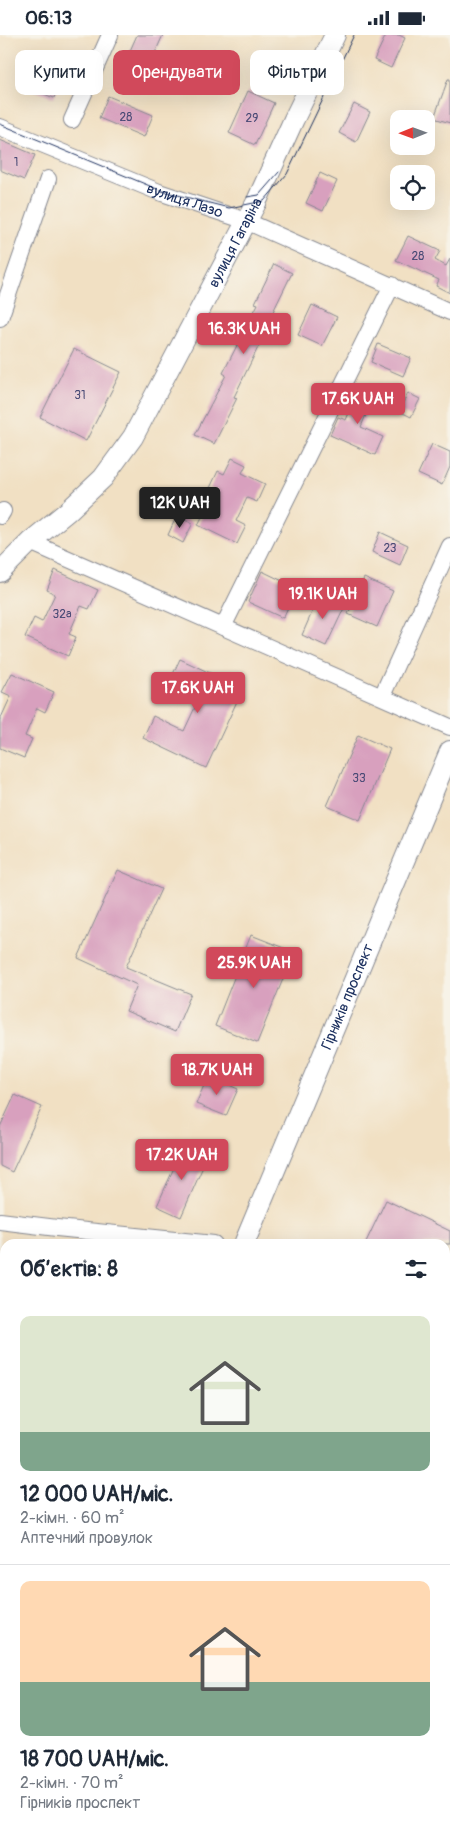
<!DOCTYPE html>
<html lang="uk">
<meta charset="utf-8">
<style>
body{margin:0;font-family:Pangolin,sans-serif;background:#f6f6f7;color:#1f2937;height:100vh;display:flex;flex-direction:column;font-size:19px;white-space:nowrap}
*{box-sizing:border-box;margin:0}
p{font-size:16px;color:#747a83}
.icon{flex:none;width:28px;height:28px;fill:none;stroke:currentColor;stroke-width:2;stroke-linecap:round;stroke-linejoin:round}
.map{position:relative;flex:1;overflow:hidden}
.details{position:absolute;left:0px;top:1204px;width:450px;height:601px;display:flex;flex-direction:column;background:#fff;border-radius:15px 15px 0 0;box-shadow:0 5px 20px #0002}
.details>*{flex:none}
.banner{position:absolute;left:15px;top:15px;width:420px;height:45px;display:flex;gap:10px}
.needle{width:32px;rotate:269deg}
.buttons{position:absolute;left:390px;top:75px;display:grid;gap:10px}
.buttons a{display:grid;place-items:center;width:45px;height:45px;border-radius:10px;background:#fff;box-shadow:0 5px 20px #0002;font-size:25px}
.price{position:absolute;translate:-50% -42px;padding:0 11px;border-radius:5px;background:#d1495b;color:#fff;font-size:16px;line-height:32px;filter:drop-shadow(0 1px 2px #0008)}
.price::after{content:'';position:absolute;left:50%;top:30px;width:15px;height:11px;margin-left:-8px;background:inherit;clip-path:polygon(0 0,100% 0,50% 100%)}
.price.current{background:#222;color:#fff}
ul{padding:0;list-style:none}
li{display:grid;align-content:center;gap:10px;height:265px;padding:0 20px}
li+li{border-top:1px solid #e0e1e3}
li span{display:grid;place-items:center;height:155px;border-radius:10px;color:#555}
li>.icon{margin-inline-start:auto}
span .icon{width:90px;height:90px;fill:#fffc;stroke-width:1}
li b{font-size:21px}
h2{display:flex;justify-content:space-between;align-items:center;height:60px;padding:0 20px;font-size:21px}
.pill{padding:0 18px;border-radius:10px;background:#fff;box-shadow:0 5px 20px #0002;font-size:18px;line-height:45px}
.pill.current{background:#d1495b;color:#fff}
.status{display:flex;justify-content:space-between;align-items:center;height:35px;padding:0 25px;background:#fff;direction:ltr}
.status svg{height:14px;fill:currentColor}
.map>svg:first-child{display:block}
.building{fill:#d8a0be}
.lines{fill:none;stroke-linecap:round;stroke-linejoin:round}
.minor-casing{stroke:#868890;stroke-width:18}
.major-casing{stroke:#868890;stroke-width:22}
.minor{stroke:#fff;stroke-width:16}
.major{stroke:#fff;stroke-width:20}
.tram{stroke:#1b2f5e;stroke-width:1}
.labels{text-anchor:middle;stroke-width:4.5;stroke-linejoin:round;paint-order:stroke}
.number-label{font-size:12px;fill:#4a4b76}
.street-label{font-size:15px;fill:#1b2f5e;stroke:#f7f3e8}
</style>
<div class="status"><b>06:13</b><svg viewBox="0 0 49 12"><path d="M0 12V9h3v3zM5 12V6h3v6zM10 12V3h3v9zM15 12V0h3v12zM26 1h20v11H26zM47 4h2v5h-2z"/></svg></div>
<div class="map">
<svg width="450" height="1804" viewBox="0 0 450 1804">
<rect width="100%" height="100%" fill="#f7f3e8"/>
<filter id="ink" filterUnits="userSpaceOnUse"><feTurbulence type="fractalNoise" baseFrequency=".02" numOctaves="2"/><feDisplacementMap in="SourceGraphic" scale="10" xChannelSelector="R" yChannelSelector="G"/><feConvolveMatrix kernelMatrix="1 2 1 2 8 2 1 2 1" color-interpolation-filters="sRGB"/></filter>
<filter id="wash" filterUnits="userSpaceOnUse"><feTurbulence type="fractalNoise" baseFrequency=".0096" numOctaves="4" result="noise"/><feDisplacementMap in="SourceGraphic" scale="20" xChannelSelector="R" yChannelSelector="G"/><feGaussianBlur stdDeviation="1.12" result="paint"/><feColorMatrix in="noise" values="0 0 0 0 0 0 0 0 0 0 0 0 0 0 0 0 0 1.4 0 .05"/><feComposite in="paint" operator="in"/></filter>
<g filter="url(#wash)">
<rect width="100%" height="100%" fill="#f1e0c3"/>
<g id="blocks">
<path class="building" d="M137,0H163L147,36L125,27Z
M386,0H399L405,3L391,33L374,25Z
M46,23L66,31L54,63L34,55Z
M448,44H450V88L434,83Z
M248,56L274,68L255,110L229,98Z
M108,61L153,80L144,102L99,83Z
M354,69L370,77L356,107L339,98Z
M0,105L35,120L24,145L0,135Z
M320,138L337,146L323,176L306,168Z
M408,201L440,216L435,225L446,231L450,224V258L436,251L439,245L396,225Z
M274,229L292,238L265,293L267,294L234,362L237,363L214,409L195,400L226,340L223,338L258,269L255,268Z
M312,270L337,282L322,311L298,300Z
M378,309L411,323L403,341L371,327Z
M74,314L121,337L86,406L40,382Z
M360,352L375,358L361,392L383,402L375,420L330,400L338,382L346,385Z
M408,358L420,364L411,382L399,376Z
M432,409L450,417V432L442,450L418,439Z
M232,423L246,430L242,438L265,449L257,467L247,463L236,486L246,491L237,509L198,490L215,456L210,453L218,436L224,439Z
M177,480L193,488L183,508L168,500Z
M380,497L408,510L400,530L372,517Z
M55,535L98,555L89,574L81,571L69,599L76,602L68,621L25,602L34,583L42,587L55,559L47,555Z
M262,536L297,553L283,583L248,567Z
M364,543L393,556L377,592L348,579Z
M320,559L345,571L326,611L302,600Z
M180,624L223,644L224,640L245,649L206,733L143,703L153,681L184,696L198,666L167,652Z
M12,638L54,657L45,677L37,673L25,701L32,704L24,723L0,713V685L11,661L2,657Z
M358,700L390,714L360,785L327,771Z
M118,835L161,854L126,932L191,959L175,997L126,976L137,950L78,923Z
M251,900L294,917L257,1008L215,991Z
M208,1041L238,1054L226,1081L196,1069Z
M15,1060L42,1072L12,1137L0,1131V1092Z
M184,1110L208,1120L181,1182L157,1171Z
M386,1165L450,1196V1209H365Z"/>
</g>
</g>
<g filter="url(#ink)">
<use href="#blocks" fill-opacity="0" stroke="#868890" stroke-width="1"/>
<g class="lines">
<g class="minor-casing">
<g id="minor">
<path d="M72,85L110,0"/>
<path id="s1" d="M0,92L159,157L246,186L450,277"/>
<path d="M0,283L48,144"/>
<path d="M0,481L3,476"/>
<path d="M30,507L450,692"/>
<path d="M223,592L392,250"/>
<path d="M382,661L450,511"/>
<path d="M0,1186L57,1193L214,1209"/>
<path d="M445,1307L450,1298"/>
<path d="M314,1804L315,1800"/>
</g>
</g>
<g class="major-casing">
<g id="major">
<path id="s2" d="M0,537L30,507L68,476L103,443L133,402L256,168L294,84L335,0"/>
<path id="s3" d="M244,1209L450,716"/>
<path d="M0,1754L5,1743"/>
</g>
</g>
<use href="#minor" class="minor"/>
<use href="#major" class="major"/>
<path class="tram" d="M0,89L162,156L229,173L264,166L287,139L354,0
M247,162L259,160L279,137"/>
</g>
</g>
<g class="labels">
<g class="number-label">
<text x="126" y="86">28</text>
<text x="252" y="87">29</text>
<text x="16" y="131">1</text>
<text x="418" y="225">28</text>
<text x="80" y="364">31</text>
<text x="390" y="517">23</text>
<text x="62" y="583">32а</text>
<text x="359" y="747">33</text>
</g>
<g class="street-label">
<text dy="5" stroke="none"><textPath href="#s1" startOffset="199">вулиця Лазо</textPath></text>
<text dy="5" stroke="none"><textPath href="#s2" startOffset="410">вулиця Гагаріна</textPath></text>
<text dy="5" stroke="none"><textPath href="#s3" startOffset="268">Гірників проспект</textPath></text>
</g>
</g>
</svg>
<div class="buttons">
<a><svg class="needle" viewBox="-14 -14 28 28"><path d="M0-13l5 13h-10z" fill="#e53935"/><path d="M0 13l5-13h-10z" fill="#747a83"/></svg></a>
<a><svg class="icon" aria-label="locate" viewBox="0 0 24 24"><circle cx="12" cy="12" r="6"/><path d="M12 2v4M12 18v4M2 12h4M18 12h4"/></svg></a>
</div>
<b class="price" style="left:244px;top:320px">16.3K UAH</b>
<b class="price" style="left:358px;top:390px">17.6K UAH</b>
<b class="price current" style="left:180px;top:494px">12K UAH</b>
<b class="price" style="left:323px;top:585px">19.1K UAH</b>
<b class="price" style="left:198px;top:679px">17.6K UAH</b>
<b class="price" style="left:254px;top:954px">25.9K UAH</b>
<b class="price" style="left:217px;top:1061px">18.7K UAH</b>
<b class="price" style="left:182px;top:1146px">17.2K UAH</b>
<div class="banner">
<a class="pill">Купити</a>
<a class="pill current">Орендувати</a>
<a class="pill">Фільтри</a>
</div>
<section class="details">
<h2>Об’єктів: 8<svg class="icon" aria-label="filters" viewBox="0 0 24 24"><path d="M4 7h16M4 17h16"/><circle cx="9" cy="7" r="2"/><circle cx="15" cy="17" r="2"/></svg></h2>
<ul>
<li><span style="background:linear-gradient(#dfe7d0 75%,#7fa58c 0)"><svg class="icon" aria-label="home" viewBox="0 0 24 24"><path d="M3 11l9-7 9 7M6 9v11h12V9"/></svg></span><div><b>12 000 UAH/міс.</b><p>2-кімн. · 60 m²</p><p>Аптечний провулок</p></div></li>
<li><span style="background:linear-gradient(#ffd9b3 65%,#7fa58c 0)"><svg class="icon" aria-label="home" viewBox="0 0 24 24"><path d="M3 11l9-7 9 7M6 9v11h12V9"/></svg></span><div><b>18 700 UAH/міс.</b><p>2-кімн. · 70 m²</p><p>Гірників проспект</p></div></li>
</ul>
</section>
</div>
